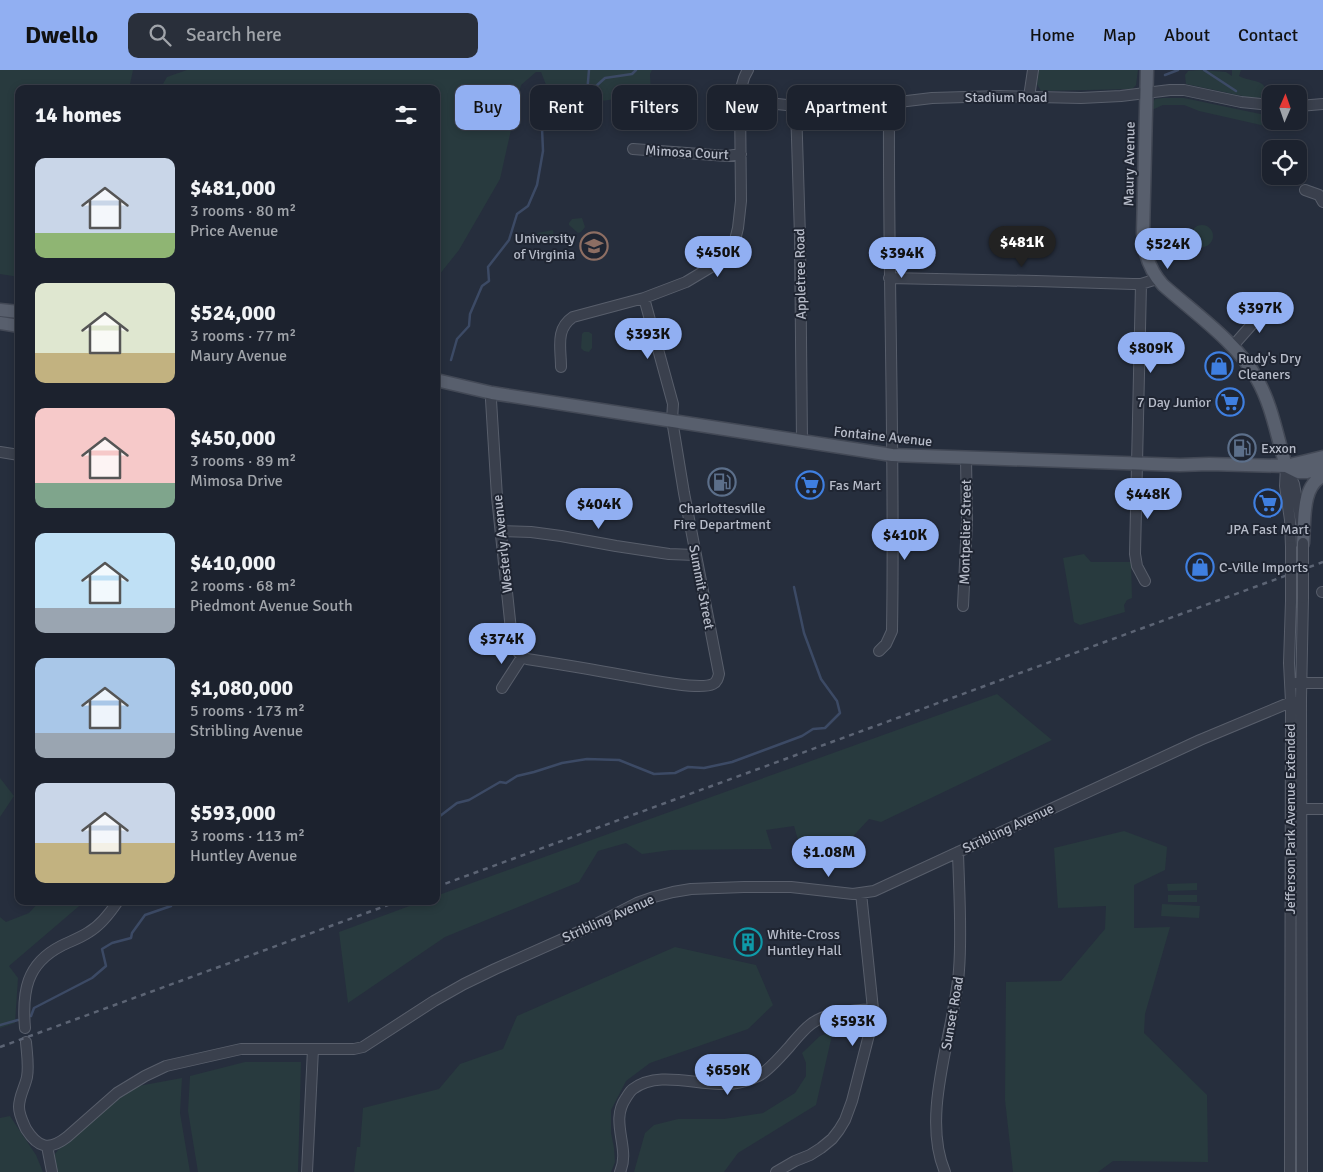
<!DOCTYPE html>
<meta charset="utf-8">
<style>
body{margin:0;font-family:Signika,sans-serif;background:#292f3a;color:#f1f3f6;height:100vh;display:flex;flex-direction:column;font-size:19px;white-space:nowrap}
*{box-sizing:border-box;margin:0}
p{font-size:16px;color:#a0a4aa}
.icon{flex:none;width:28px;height:28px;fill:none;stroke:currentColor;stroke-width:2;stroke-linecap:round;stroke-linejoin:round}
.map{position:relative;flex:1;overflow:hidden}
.side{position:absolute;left:15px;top:15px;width:425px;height:820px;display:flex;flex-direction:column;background:#1c222e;border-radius:10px;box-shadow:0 2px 8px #0003,0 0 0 1px #3a3f4a}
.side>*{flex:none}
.guide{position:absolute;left:455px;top:15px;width:475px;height:45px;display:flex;gap:10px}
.needle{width:32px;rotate:2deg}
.buttons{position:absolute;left:1262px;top:15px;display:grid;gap:10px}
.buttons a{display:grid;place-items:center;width:45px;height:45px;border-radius:10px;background:#1c222e;box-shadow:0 2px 8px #0003,0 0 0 1px #3a3f4a;font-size:25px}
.price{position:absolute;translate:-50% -42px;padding:0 11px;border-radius:18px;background:#91aff2;color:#111;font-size:16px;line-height:32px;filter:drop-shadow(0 1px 2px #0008)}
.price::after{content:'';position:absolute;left:50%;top:30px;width:15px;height:11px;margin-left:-8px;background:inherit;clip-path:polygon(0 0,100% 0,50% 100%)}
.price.on{background:#222;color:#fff}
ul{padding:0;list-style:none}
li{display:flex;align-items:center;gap:15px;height:125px;padding:0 20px}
li span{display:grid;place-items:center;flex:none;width:140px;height:100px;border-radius:10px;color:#555}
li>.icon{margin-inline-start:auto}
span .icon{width:60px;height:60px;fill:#fffc;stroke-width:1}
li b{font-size:21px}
h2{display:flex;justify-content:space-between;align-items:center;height:60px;padding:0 20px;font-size:21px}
.tag{padding:0 18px;border-radius:10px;background:#1c222e;box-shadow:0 2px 8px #0003,0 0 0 1px #3a3f4a;font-size:18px;line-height:45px}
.tag.on{background:#91aff2;color:#111}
header{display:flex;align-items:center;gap:30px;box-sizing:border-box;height:70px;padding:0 25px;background:#91aff2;color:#111}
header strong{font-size:24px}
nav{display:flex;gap:28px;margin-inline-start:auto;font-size:18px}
.search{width:350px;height:45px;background:#292f3a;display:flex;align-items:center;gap:12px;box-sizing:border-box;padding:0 18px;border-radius:10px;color:#a0a4aa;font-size:19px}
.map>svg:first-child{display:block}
.green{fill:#283a3e}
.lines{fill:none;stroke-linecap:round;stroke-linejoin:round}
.stream{stroke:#3c4a65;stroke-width:2.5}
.minor-casing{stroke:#585e6b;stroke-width:12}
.major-casing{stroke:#434956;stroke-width:15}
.minor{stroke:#3a404d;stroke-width:10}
.major{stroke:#585f6d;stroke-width:12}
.rail{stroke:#5c6474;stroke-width:2.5;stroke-dasharray:5 5;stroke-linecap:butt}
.minor-bridge-casing{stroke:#585e6b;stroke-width:12;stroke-linecap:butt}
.minor-bridge{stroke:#3a404d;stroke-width:10}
.labels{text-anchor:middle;stroke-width:4;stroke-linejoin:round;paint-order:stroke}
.street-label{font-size:14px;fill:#b6bbc8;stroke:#1f2532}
.poi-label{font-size:14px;fill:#b6bbc8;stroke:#1f2532;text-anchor:start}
</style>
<header>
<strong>Dwello</strong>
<div class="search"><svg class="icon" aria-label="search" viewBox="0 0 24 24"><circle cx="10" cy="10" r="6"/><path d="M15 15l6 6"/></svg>Search here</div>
<nav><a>Home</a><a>Map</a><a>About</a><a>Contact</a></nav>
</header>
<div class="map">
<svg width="1323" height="1102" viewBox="0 0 1323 1102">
<rect width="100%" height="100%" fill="#262e3d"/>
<path class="green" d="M0,0H133L129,19H19V207L0,204Z
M187,0H652L650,4L651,25L592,32L548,20L541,2H536L521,15L500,109L459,180L439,205L436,207V19H160L167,7Z
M1039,0H1138L1136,15L1132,19L1041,21L1037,14Z
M1200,0L1226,2L1232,6V0H1241L1239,6C1253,13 1267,8 1267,27L1252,28L1186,14L1185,5L1188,1Z
M1163,28H1184L1265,45H1271V51H1284L1274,58L1199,41L1184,35H1163L1152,40V33L1155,29Z
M582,148L585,157L581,162L578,163L569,155V153L572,149Z
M1191 166a11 11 0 1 1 22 0a11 11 0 1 1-22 0Z
M553,160L555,172L539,174L537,163Z
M584,262H589L592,264V278L589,282L584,281L581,278L582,264Z
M1084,484L1091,492H1131L1132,528L1127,530L1124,535L1125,542L1080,555L1074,552L1063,488Z
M997,624L1052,670L881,752L869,749L844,776L800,777L794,756L766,760L772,779L671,780L642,784L626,773L598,781L579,812L445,867L348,933L339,862L423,831H436V826Z
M0,708L14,726L0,747Z
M1124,761L1167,777L1165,800L1134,815V858L1170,857L1145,944L1144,963L1207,1025L1208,1092L1113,1091L1098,1102H1013L1005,1030L1006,912L1061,911L1105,859L1106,836L1058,838L1054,778Z
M1197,813V820L1168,821L1167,814Z
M1168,825H1197V832H1168Z
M40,831H85L9,896L18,908L15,953L0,958V847L6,852L29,843Z
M1162,834L1200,836L1199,848L1161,846Z
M675,877L756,895L773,935L748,959L650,993L626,1011L611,1040V1063L614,1078L615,1092L611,1102H354L357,1077H360L363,1038L439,1019L460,994L503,979L517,946Z
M833,961L816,1035L738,1083L724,1102H634L645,1063L654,1055L678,1049H724L763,1043L795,1023L806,1006V993L802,983L820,966Z
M245,992H301L298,1102H198L188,1041L190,1006Z
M182,1008L180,1043L190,1102H54L53,1087L58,1080L90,1049L133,1017Z
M10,1046L36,1085L43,1102H0V1048Z"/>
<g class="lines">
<path class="stream" d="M1204,0L1236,21
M1165,5L1178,0
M587,20L595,17L605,8L632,4L636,0
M587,24L589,0
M451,290L457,269L469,256L470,244L482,216L489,211L488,197L509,170L517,144L528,136L537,115L543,81L542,58L548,50C565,57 568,54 580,41
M436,746H440L457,733L469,730L500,712L506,713L517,706L534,702L562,693L587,689L619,690L654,704L675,703L688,697L704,698L732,692L802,666L813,659L825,658L840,643L837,631L821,609L804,563L794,517
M31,946L34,938L92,908L106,896L102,879L112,873L131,868L132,863L145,845L171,836L173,831
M0,955L18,950"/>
<g class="minor-casing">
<path id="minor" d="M1029,27L1033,0
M740,30L796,36L834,37H857L932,28L1000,26L1081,28L1121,26L1170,20H1184L1241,32L1271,35
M796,36L800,167L802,371
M1299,36L1323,34
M633,79L727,86L741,84
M1305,120L1319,125L1323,132
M889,208L1036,211L1133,214H1141L1157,209
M1141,214L1135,484L1137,496L1145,511
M1232,277L1269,235
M561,297C561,278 555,259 573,247L644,228L686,212L711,197L728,180L735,170L738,158L741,131L740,30C741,19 742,9 748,0
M492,323L491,330L497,427L511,560C513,573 515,583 527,589C559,594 590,599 622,605C640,608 699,621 713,614C717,612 718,608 719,604L684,423L672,350L673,334L644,228
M0,382L19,385
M1286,396L1285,416L1290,450L1291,477
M1287,399L1294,414L1301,452
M501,461L531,462L561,466L616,476L669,484L695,485
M1322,522H1323
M963,536L967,451L966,388
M879,581L886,574L892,561C895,385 888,209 889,34
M1296,613H1323
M502,618L522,587
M1296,739H1323
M25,958C22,922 26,894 61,876C71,871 80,868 89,862C101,855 110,843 118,831
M26,972C27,984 29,996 27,1007C25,1017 19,1026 19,1037C19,1045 23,1052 26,1059C38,1078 49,1081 67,1067L117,1023L145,1006L166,996L241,979H354L363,977L434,931L464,914L495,899L594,855L637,833L654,827L673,822L691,819L744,817H791L853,824L874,821L1200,670L1291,632H1301
M47,1076L52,1102
M307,1102L313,979
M620,1102C631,1078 609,1052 626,1028C628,1025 630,1021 633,1019C662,997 708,1021 742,1012C747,1010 755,1008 760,1005C770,999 782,985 790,976C796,969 803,960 811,954C828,941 853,941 873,939
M776,1102L795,1091L810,1085L821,1078L832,1069L839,1060L845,1050L852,1031L873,949V939L861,823
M945,1102C920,1044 955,960 959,900C962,861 959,821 958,782
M1290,1102L1291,632L1289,593L1291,531
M1302,1102L1301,629L1303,528"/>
</g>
<g class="major-casing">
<path id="major" d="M1147,0L1143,163C1144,183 1149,200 1163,215C1192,241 1239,274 1257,309C1272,335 1277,367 1286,396
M0,240L19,242
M0,253L19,256
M436,310L492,323L892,385L1180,395L1209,394L1286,396L1323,387
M1286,396L1298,402H1307L1323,398
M1303,473C1305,452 1301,416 1323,406"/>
</g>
<use href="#minor" class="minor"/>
<use href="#major" class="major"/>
<path class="rail" d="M436,817L1323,492
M0,977L399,831"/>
<g class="minor-bridge-casing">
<path id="minor-bridge" d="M1303,528V473
M1291,531V477"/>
</g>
<use href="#minor-bridge" class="minor-bridge"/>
</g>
<defs>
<g id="university-ring" transform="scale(1.4375)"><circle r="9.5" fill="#1f2532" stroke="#8d6e63" stroke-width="1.5"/><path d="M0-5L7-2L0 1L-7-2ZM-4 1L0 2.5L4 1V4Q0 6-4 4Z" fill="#8d6e63"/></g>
<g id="shop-ring" transform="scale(1.4375)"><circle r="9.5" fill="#1f2532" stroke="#3f7fe0" stroke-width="1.5"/><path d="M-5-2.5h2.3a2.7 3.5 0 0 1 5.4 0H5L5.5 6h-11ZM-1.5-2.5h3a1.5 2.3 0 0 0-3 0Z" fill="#3f7fe0"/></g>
<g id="supermarket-ring" transform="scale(1.4375)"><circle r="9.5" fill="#1f2532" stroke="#3f7fe0" stroke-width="1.5"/><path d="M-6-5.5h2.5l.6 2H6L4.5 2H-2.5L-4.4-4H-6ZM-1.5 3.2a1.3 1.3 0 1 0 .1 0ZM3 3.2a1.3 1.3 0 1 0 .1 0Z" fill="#3f7fe0"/></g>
<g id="fuel-ring" transform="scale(1.4375)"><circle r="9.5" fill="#1f2532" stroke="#5c6f8a" stroke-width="1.5"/><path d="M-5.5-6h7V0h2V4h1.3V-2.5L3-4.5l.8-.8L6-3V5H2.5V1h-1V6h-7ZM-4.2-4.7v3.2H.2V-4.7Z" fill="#5c6f8a"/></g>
<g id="building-ring" transform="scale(1.4375)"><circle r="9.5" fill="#1f2532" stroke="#0f9aa8" stroke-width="1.5"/><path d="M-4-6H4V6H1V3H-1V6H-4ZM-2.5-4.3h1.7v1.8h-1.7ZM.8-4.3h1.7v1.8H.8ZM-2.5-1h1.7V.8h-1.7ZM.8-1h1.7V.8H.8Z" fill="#0f9aa8"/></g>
</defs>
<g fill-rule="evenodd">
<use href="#university-ring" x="594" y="176"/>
<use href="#shop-ring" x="1219" y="296"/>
<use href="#supermarket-ring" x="1230" y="332"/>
<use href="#fuel-ring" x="1242" y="378"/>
<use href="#fuel-ring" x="722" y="412"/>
<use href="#supermarket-ring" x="810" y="415"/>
<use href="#supermarket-ring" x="1268" y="433"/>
<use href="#shop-ring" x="1200" y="497"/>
<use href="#building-ring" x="748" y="872"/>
</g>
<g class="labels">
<g class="street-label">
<text x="1006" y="32">Stadium Road</text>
<text transform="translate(687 82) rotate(3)" y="5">Mimosa Court</text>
<text transform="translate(1129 94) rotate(-89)" y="5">Maury Avenue</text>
<text transform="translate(800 204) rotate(-91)" y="5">Appletree Road</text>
<text transform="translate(883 366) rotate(6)" y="5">Fontaine Avenue</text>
<text transform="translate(965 462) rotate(-89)" y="5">Montpelier Street</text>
<text transform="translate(502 474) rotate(-96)" y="5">Westerly Avenue</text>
<text transform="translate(702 517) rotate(79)" y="5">Summit Street</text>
<text transform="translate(1290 749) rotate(-90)" y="5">Jefferson Park Avenue Extended</text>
<text transform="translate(1008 758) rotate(-25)" y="5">Stribling Avenue</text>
<text transform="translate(608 848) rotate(-24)" y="5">Stribling Avenue</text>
<text transform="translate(952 943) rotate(-80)" y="5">Sunset Road</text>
</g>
<g class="poi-label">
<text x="575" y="173" text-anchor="end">University<tspan x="575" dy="16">of Virginia</tspan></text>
<text x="1238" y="293">Rudy's Dry<tspan x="1238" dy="16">Cleaners</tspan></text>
<text x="1211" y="337" text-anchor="end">7 Day Junior</text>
<text x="1261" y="383">Exxon</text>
<text x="829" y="420">Fas Mart</text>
<text x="722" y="443" text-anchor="middle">Charlottesville<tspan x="722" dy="16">Fire Department</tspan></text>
<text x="1268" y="464" text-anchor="middle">JPA Fast Mart</text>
<text x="1219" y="502">C-Ville Imports</text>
<text x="767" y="869">White-Cross<tspan x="767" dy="16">Huntley Hall</tspan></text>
</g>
</g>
</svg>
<div class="buttons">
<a><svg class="needle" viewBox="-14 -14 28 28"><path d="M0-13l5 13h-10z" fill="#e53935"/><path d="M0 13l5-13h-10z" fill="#a0a4aa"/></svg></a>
<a><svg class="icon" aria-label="locate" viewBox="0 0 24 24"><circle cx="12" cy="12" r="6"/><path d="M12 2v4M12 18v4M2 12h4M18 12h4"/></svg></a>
</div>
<b class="price on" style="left:1022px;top:198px">$481K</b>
<b class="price" style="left:1168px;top:200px">$524K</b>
<b class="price" style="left:718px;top:208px">$450K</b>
<b class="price" style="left:902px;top:209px">$394K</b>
<b class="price" style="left:1260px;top:264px">$397K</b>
<b class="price" style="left:648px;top:290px">$393K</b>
<b class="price" style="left:1151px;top:304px">$809K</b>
<b class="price" style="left:1148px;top:450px">$448K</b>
<b class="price" style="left:599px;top:460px">$404K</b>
<b class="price" style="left:905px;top:491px">$410K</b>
<b class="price" style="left:502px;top:595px">$374K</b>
<b class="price" style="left:829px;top:808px">$1.08M</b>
<b class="price" style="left:853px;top:977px">$593K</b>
<b class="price" style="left:728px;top:1026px">$659K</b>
<div class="guide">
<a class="tag on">Buy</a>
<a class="tag">Rent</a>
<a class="tag">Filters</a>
<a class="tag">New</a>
<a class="tag">Apartment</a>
</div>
<section class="side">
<h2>14 homes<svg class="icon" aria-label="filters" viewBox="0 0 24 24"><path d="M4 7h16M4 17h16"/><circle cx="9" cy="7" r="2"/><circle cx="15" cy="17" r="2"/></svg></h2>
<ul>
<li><span style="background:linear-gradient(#c9d6e8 75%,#8fb573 0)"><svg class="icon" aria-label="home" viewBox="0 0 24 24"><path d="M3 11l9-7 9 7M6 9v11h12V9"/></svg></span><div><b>$481,000</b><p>3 rooms · 80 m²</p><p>Price Avenue</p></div></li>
<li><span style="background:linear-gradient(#dfe7d0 70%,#c2b280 0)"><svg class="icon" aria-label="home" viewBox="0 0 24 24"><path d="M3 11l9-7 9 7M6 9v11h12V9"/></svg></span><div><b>$524,000</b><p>3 rooms · 77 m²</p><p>Maury Avenue</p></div></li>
<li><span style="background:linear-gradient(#f6c9c9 75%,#7fa58c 0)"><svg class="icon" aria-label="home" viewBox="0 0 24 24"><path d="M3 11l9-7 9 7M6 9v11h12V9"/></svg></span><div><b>$450,000</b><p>3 rooms · 89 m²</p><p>Mimosa Drive</p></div></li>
<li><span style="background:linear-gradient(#bfe0f5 75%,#9aa5b1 0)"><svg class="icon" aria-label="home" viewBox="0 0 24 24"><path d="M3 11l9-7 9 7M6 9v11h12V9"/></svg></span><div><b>$410,000</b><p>2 rooms · 68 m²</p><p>Piedmont Avenue South</p></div></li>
<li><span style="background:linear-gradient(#a9c7e8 75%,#9aa5b1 0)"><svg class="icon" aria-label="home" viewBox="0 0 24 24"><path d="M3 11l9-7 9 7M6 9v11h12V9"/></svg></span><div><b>$1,080,000</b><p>5 rooms · 173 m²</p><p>Stribling Avenue</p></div></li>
<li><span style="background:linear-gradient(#c9d6e8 60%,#c2b280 0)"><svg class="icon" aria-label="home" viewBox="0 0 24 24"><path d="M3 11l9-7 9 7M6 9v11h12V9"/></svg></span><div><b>$593,000</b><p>3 rooms · 113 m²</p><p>Huntley Avenue</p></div></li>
</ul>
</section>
</div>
